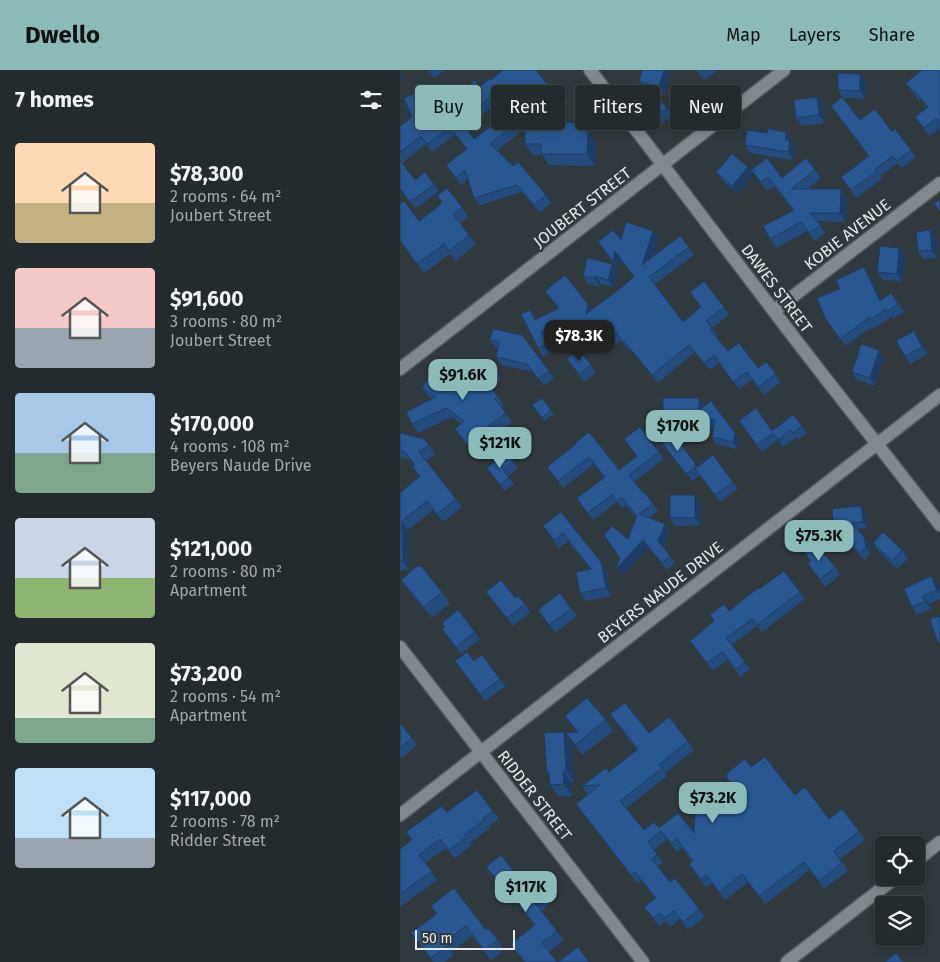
<!DOCTYPE html>
<meta charset="utf-8">
<style>
body{margin:0;font-family:"Fira Sans",sans-serif;background:#2c3336;color:#f1f3f6;height:100vh;display:flex;flex-direction:column;font-size:19px;white-space:nowrap}
*{box-sizing:border-box;margin:0}
p{font-size:16px;color:#a3a7aa}
.icon{flex:none;width:28px;height:28px;fill:none;stroke:currentColor;stroke-width:2;stroke-linecap:round;stroke-linejoin:round}
.map{position:relative;flex:1;overflow:hidden}
.side{display:flex;flex-direction:column;background:#242b2e;width:400px}
.side>*{flex:none}
.hud{position:absolute;left:15px;top:15px;width:450px;height:45px;display:flex;gap:10px}
.tools{position:absolute;left:475px;top:766px;display:grid;gap:10px}
.tools a{display:grid;place-items:center;width:50px;height:50px;border-radius:5px;background:#242b2e;box-shadow:0 2px 8px #0003,0 0 0 1px #41474a;font-size:25px}
.scale{position:absolute;left:15px;bottom:12px;width:100px;box-sizing:border-box;padding-left:5px;border:2px solid #e4e9ec;border-top:0;font-size:14px;line-height:18px;white-space:nowrap;color:#e4e9ec;-webkit-text-stroke:4px #30393d;paint-order:stroke}
.price{position:absolute;translate:-50% -42px;padding:0 11px;border-radius:10px;background:#8bbbb9;color:#111;font-size:16px;line-height:32px;filter:drop-shadow(0 1px 2px #0008)}
.price::after{content:'';position:absolute;left:50%;top:30px;width:15px;height:11px;margin-left:-8px;background:inherit;clip-path:polygon(0 0,100% 0,50% 100%)}
.price.current{background:#222;color:#fff}
ul{padding:0;list-style:none}
li{display:flex;align-items:center;gap:15px;height:125px;padding:0 15px}
li span{display:grid;place-items:center;flex:none;width:140px;height:100px;border-radius:5px;color:#555}
li>.icon{margin-inline-start:auto}
span .icon{width:60px;height:60px;fill:#fffc;stroke-width:1}
li b{font-size:21px}
h2{display:flex;justify-content:space-between;align-items:center;height:60px;padding:0 15px;font-size:21px}
.tag{padding:0 18px;border-radius:5px;background:#242b2e;box-shadow:0 2px 8px #0003,0 0 0 1px #41474a;font-size:18px;line-height:45px}
.tag.current{background:#8bbbb9;color:#111}
header{display:flex;align-items:center;gap:30px;box-sizing:border-box;height:70px;padding:0 25px;background:#8bbbb9;color:#111}
header strong{font-size:24px}
nav{display:flex;gap:28px;margin-inline-start:auto;font-size:18px}
main{display:flex;flex:1;min-height:0}
.map>svg:first-child{display:block}
.lines{fill:none;stroke-linecap:round;stroke-linejoin:round}
.minor-casing{stroke:#51585c;stroke-width:15}
.minor{stroke:#7f898e;stroke-width:12}
.wall{fill:#234b7d;fill-rule:evenodd}
.shaded-wall{fill:#1d3d66}
.building{fill:#295791;stroke:#1d3d66;fill-rule:evenodd}
.labels{text-anchor:middle;stroke-width:5;stroke-linejoin:round;paint-order:stroke}
.street-label{font-size:16px;fill:#e4e9ec;stroke:#30393d}
</style>
<header>
<strong>Dwello</strong>
<nav><a>Map</a><a>Layers</a><a>Share</a></nav>
</header>
<main>
<section class="side">
<h2>7 homes<svg class="icon" aria-label="filters" viewBox="0 0 24 24"><path d="M4 7h16M4 17h16"/><circle cx="9" cy="7" r="2"/><circle cx="15" cy="17" r="2"/></svg></h2>
<ul>
<li><span style="background:linear-gradient(#ffd9b3 60%,#c2b280 0)"><svg class="icon" aria-label="home" viewBox="0 0 24 24"><path d="M3 11l9-7 9 7M6 9v11h12V9"/></svg></span><div><b>$78,300</b><p>2 rooms · 64 m²</p><p>Joubert Street</p></div></li>
<li><span style="background:linear-gradient(#f6c9c9 60%,#9aa5b1 0)"><svg class="icon" aria-label="home" viewBox="0 0 24 24"><path d="M3 11l9-7 9 7M6 9v11h12V9"/></svg></span><div><b>$91,600</b><p>3 rooms · 80 m²</p><p>Joubert Street</p></div></li>
<li><span style="background:linear-gradient(#a9c7e8 60%,#7fa58c 0)"><svg class="icon" aria-label="home" viewBox="0 0 24 24"><path d="M3 11l9-7 9 7M6 9v11h12V9"/></svg></span><div><b>$170,000</b><p>4 rooms · 108 m²</p><p>Beyers Naude Drive</p></div></li>
<li><span style="background:linear-gradient(#c9d6e8 60%,#8fb573 0)"><svg class="icon" aria-label="home" viewBox="0 0 24 24"><path d="M3 11l9-7 9 7M6 9v11h12V9"/></svg></span><div><b>$121,000</b><p>2 rooms · 80 m²</p><p>Apartment</p></div></li>
<li><span style="background:linear-gradient(#dfe7d0 75%,#7fa58c 0)"><svg class="icon" aria-label="home" viewBox="0 0 24 24"><path d="M3 11l9-7 9 7M6 9v11h12V9"/></svg></span><div><b>$73,200</b><p>2 rooms · 54 m²</p><p>Apartment</p></div></li>
<li><span style="background:linear-gradient(#bfe0f5 70%,#9aa5b1 0)"><svg class="icon" aria-label="home" viewBox="0 0 24 24"><path d="M3 11l9-7 9 7M6 9v11h12V9"/></svg></span><div><b>$117,000</b><p>2 rooms · 78 m²</p><p>Ridder Street</p></div></li>
</ul>
</section>
<div class="map">
<svg width="540" height="892" viewBox="0 0 540 892">
<rect width="100%" height="100%" fill="#30393d"/>
<g class="lines">
<g class="minor-casing">
<path id="minor" d="M190,0C252,80 312,160 373,240C428,313 485,383 540,455
M374,241L540,113
M0,299L384,0
M0,577L243,892
M0,745L540,325
M516,791L540,772
M387,892L495,808"/>
</g>
<use href="#minor" class="minor"/>
</g>
<path class="wall" d="M28,0H46L34,8Z
M242,0H268L270,3L264,24L253,21L272,45L263,53L243,28L252,21L245,19L239,11Z
M296,0H318L304,10Z
M540,0V58L529,66L515,47L527,38L520,29L519,31L506,13L522,1Z
M91,10L150,18L163,24L168,32L134,58L131,54L97,80L146,125L151,133L140,143L122,122L80,135L74,128L68,109L61,115L46,95L67,80L56,64L32,82L26,74L2,93L15,110L34,114L39,121L18,137H14L0,119V56L12,47L27,18L32,25L38,39L42,43L79,17ZM102,29L111,41L74,69L65,57Z
M466,11L465,29L443,28L460,50L492,62L495,59L516,87L502,98L498,93L480,106L482,109L456,128L441,107L469,86L442,27L438,20Z
M422,34L424,53L402,56L396,48Z
M185,61L196,73L195,96L149,95L142,85H133L125,74Z
M386,62L391,70V73L395,79L393,90L350,83L345,75L367,63Z
M348,97L353,105L338,124L322,110L316,102Z
M351,100L382,108L415,100L421,108L408,119L447,128L446,152L417,151L425,163L415,171L407,161L376,178L370,169L393,140L374,116L367,121Z
M37,126L62,137L68,147L60,153L76,174L56,191L50,184L24,203L0,171L19,151L39,136L42,132Z
M530,160L536,168L537,188L523,189L518,181Z
M253,161L258,168L252,187L280,166L294,185L254,215L283,252L301,238L290,222L324,237L329,245L312,258L318,266L316,267L328,281L358,298L366,292L381,312L364,325L352,310L339,319L319,293L310,300L295,282L258,313L229,278L228,279L221,270L211,278L199,264L181,278L166,260L146,270L152,282L143,286L138,278L136,249L158,238L145,221L192,239L226,215L225,214L234,207L220,189L218,199L203,179L221,170Z
M499,178L505,186L502,211L483,210L477,202Z
M212,194L217,202L214,217L201,214L200,217L188,214L183,206Z
M464,197L469,204L481,230L491,223L504,242L493,249L492,246L474,259L472,257L445,276L425,248L440,219Z
M93,259L149,301L154,308L144,316L133,302L101,295L96,287L98,278H96L90,270Z
M520,269L528,284L510,294L505,286Z
M479,280L484,288L475,316L457,310L452,302Z
M90,288L96,297L101,309L89,314L104,335L101,338L112,352L92,366L96,371L76,387L55,359L61,354L52,347L18,363L12,354L32,329L28,326L22,318L46,306Z
M167,289L191,295L196,303L184,312Z
M142,328L154,344L144,351L132,335Z
M304,334V337L339,369L337,379L316,374L312,367L313,357L291,356L287,352H267L263,345Z
M393,345L407,363L398,370L396,367L383,377L378,370L362,382L339,351L372,361Z
M0,363L24,369L35,384L26,391L62,437L43,452L33,440L8,460L9,500H0V423L20,407L12,396L14,395L11,390L0,388Z
M224,369L259,382L264,389L234,412L243,423L253,434L258,441L249,448L265,454L270,461L264,478L275,493L267,500L248,477L223,506L222,505L216,498L236,447L226,435L222,438L217,432L193,450L177,428L205,408L194,394L163,418L147,397L176,374L219,400L237,386Z
M259,369L298,397L313,385L338,419L320,432L300,405L292,411Z
M113,391L118,398L108,406L114,414L105,421L87,398Z
M300,433L301,455L275,456L270,448Z
M461,436L466,443L467,458L458,459L469,473L470,484L464,490L446,469L436,478L422,460Z
M161,442L206,500L211,526L186,531L180,523L191,499L168,471L159,478L143,456Z
M473,473L502,480L508,488L497,499L478,481Z
M405,483L435,497L440,505L425,517L408,494L411,491Z
M1,510L42,522L50,533L32,548L9,521Z
M537,514L540,522V529L529,534L531,539L517,545L512,537Z
M359,519L400,522L405,529L362,562L357,556L332,575L350,599L341,607L327,590L313,601L290,571L329,541Z
M86,522L115,528L125,534L130,542L113,556Z
M160,523L177,546L155,563L138,540Z
M42,559L75,562L80,569L61,584Z
M55,591H74L100,609L106,616L85,631Z
M210,644L249,663L288,671L294,680L265,703L267,706L226,738L244,760L259,758L294,763L316,731L346,734L327,708L351,697L395,725L429,749L459,761L465,770L440,789L448,801L424,819L410,800L365,834L348,812L325,830L312,813L306,817L294,802L289,794L292,791L282,778L277,782L267,769L254,780L263,793L258,796L270,812L299,839L305,847L288,860L280,849L270,857L266,851L259,856L244,837L255,828L241,810L237,813L176,734L188,725L182,716L209,702L237,680Z
M165,646L206,650L213,661L182,685L166,663L177,662Z
M0,653L17,675L2,688L0,686Z
M171,673L174,712H171L172,726H158L150,715L149,706L147,702Z
M93,741L99,749L89,756L90,758L70,773L72,775L55,788L46,778L25,793L37,810L0,837V779L47,742Z
M86,797L119,808L142,826L149,835L142,841L164,870L149,882L157,892H124L117,883L111,874L134,855L106,818L103,819Z
M31,836L86,860L98,870L104,880L91,890L72,866L51,882L54,885L45,892H33L11,863L36,844Z
M516,852L519,857L516,859Z
M492,868H506L498,874Z"/>
<path class="shaded-wall" d="M264,0H268L270,3L264,24L259,17Z
M0,2L3,6L0,15Z
M460,4L466,11L465,29L460,21Z
M27,18L32,25L42,48L36,40Z
M417,27L422,34L424,53L419,45Z
M179,53L187,64L179,61Z
M188,61L196,73L195,96L187,84Z
M386,62L391,70V73L395,79L393,90L388,82L385,70Z
M348,97L353,105L338,124L332,116Z
M441,119L447,128L446,152L440,143Z
M530,160L536,168L537,188L532,180Z
M253,161L258,168L247,203L242,195Z
M499,178L505,186L502,211L497,204Z
M215,181L220,189L218,199L213,191Z
M212,194L217,202L214,217L208,210Z
M464,197L469,204L485,238L480,231Z
M195,206L201,214L200,217L195,209Z
M188,234L194,242L186,244Z
M514,261L520,269L528,284L522,277Z
M141,262L146,270L152,282L147,274Z
M479,280L484,288L475,316L470,308Z
M90,288L96,297L101,309L95,301Z
M299,328L304,334V347L299,340Z
M335,363L339,369L337,379L333,372Z
M295,425L300,433L301,455L295,448Z
M461,436L466,443L467,458L463,452Z
M2,451L8,460L9,500L3,491Z
M265,454L270,461L263,478L258,471Z
M464,467L469,473L470,484L466,478Z
M243,470L248,477L223,506L217,498Z
M201,492L206,500L211,526L206,518Z
M531,506L537,514L540,522V524L537,520Z
M523,526L529,534L531,539L525,531Z
M164,662L171,673L174,712L166,701Z
M163,701L171,712L172,726L164,714Z
M312,724L317,733L311,730Z"/>
<path class="building" d="M103,0H136L150,18L155,14L163,24L128,51V44L90,74L113,96L118,92L146,125L134,135L117,115L74,128L65,100L56,108L46,95L67,79L50,57L27,74L21,66L0,82V56L12,47L4,28L27,18L36,40L39,38L42,43L66,25L62,20L75,10L79,17L90,9L91,10ZM97,22L112,41L74,69L60,50Z
M242,0H264L259,17L239,11Z
M522,0H540V53L536,48L524,58L515,47L528,37L515,21L513,22L506,13Z
M438,3L460,4V21L438,20Z
M252,20L267,38L258,45L243,28Z
M417,27L419,45L396,48L394,30Z
M442,27L460,50L475,39L492,62L495,59L511,80L497,91L493,86L475,99L477,101L451,120L441,107L469,86L431,36Z
M160,52L179,53V61H188L187,84H141V74H125V60H160Z
M368,59L386,62L385,70L390,71L388,82L345,75L347,60L367,63Z
M332,84L348,97L332,116L316,102Z
M367,88L382,108L406,88L415,100L391,119H441L440,143H410L420,155L410,163L401,152L370,169L363,156L394,140L368,107L361,112L351,100Z
M0,90L15,110L25,102L34,114L13,130H8L0,118Z
M47,118L62,137L53,144L69,165L49,181L44,174L17,194L0,170V134L4,131L19,151L39,136V135L42,132L37,126Z
M540,129V142L534,134Z
M226,152L253,161L242,195L280,166L289,177L249,207L283,252L301,237L290,222L304,211L324,237L306,251L312,258L310,260L328,281L339,273L358,298L366,292L376,304L358,317L347,302L333,312L314,285L304,293L289,275L252,305L224,271L223,272L215,262L205,271L194,256L175,271L161,252L141,262L147,274L138,278L121,244L130,240L135,250L159,238L145,221L165,205L188,234L186,244L226,214H225L234,207L215,181L213,191L198,172L213,160L221,170Z
M530,160L532,180L518,181L516,162Z
M480,176L499,178L497,204L477,202Z
M187,188L212,194L208,210L195,206V209L183,206Z
M464,197L480,231L491,223L498,234L488,241L486,239L469,251L470,247L440,269L425,248L417,228L440,219L436,210Z
M93,259L122,265L149,301L138,309L127,294L96,287L99,272L90,270Z
M514,261L522,277L505,286L496,271Z
M461,274L479,280L470,308L452,302Z
M179,280L191,295L179,304L167,289Z
M90,288L95,301L82,306L98,327L95,329L106,343L86,358L90,363L70,378L55,359L64,351L46,338L12,354L6,342L36,327L22,318L35,298L46,306Z
M142,328L151,340L142,348L132,335Z
M263,328H299V340L311,331L335,363L333,372L312,367L315,350H286L293,345H263Z
M356,338L372,361L393,345L402,356L393,363L391,360L378,370L373,363L357,375L339,351Z
M240,357L259,382L229,405L243,423L244,422L253,434L239,444L265,454L258,471L270,486L262,493L243,470L217,498H216L220,488L204,465L212,456L228,469L237,446L221,427L217,431L212,425L187,443L177,428L205,407L189,387L158,411L147,397L176,374L175,373L189,362L219,400L237,386L224,369Z
M270,360L295,393V397L286,404L259,369Z
M0,363L24,369L29,375L19,382L56,429L37,444L27,431L2,451L3,491H0V423L20,406L12,396L15,395L5,382L0,380Z
M106,383L113,391L103,400L109,408L100,415L87,398Z
M313,385L333,412L315,425L295,399Z
M270,425H295V448H270Z
M461,436L463,452L452,453L464,467L466,478L459,483L442,462L431,471L422,460L433,450L432,439Z
M161,442L201,492L206,518L180,523L176,502L191,499L163,463L154,470L143,456Z
M483,462L502,480L492,491L473,473Z
M416,474L435,497L420,509L408,494L411,490L405,483Z
M17,496H21L42,522L24,537L1,510Z
M384,501L400,522L357,555L352,549L326,568L345,592L336,599L322,582L307,593L290,571L314,551L310,545L324,534L329,541L358,518L359,519Z
M531,506L537,520L523,526L525,531L512,537L504,519Z
M101,510L115,528L118,526L125,534L107,548L86,522Z
M160,523L171,539L149,555L138,540Z
M58,540L75,562L56,577L42,559L45,557L42,553Z
M540,546V573H538L530,549Z
M67,582L74,591L82,585L100,609L80,624L55,591Z
M187,628L206,650L175,675L166,663L178,662L165,646Z
M225,633L249,663L269,647L288,671L259,695L262,698L220,731L244,760L254,752L259,758L278,743L294,763L296,723L312,724L311,730L347,734L327,708V703L345,689L351,697L365,687L395,725L405,717L429,749L442,739L459,761L434,781L442,793L419,811L404,792L359,826L342,804L319,822L306,805L301,809L289,794L293,791L277,769L271,773L261,761L248,772L257,784L252,789L270,812L275,808L299,839L283,852L274,841L264,848L260,843L253,848L244,837L256,828L235,802L231,805L176,734L200,715L182,716L206,698L209,702L238,679L210,644Z
M0,653L12,668L0,678Z
M164,662L166,701H163L164,714L150,715L149,702H147L144,663Z
M77,720L93,741L83,748L85,749L64,765L66,767L49,780L40,769L19,785L32,801L0,824V779L12,770L6,762L42,736L47,742Z
M101,785L119,808L125,803L142,826L134,832L157,861L142,873L157,892H125L111,874L135,855L99,808L97,810L86,797Z
M54,818L86,860L88,858L98,870L84,880L66,856L44,872L47,876L31,888L11,863L37,844L31,836Z
M178,877L189,892H158Z
M496,883L503,892H485Z"/>
<g class="labels">
<g class="street-label">
<text transform="translate(182 137) rotate(-38)" y="6">JOUBERT STREET</text>
<text transform="translate(447 164) rotate(-38)" y="6">KOBIE AVENUE</text>
<text transform="translate(377 218) rotate(53)" y="6">DAWES STREET</text>
<text transform="translate(260 522) rotate(-38)" y="6">BEYERS NAUDE DRIVE</text>
<text transform="translate(135 725) rotate(52)" y="6">RIDDER STREET</text>
</g>
</g>
</svg>
<div class="tools">
<a><svg class="icon" aria-label="locate" viewBox="0 0 24 24"><circle cx="12" cy="12" r="6"/><path d="M12 2v4M12 18v4M2 12h4M18 12h4"/></svg></a>
<a><svg class="icon" aria-label="layers" viewBox="0 0 24 24"><path d="M12 4l9 5-9 5-9-5zM3 14l9 5 9-5"/></svg></a>
</div>
<div class="scale">50 m</div>
<b class="price current" style="left:179px;top:292px">$78.3K</b>
<b class="price" style="left:63px;top:331px">$91.6K</b>
<b class="price" style="left:278px;top:382px">$170K</b>
<b class="price" style="left:100px;top:399px">$121K</b>
<b class="price" style="left:419px;top:492px">$75.3K</b>
<b class="price" style="left:313px;top:754px">$73.2K</b>
<b class="price" style="left:126px;top:843px">$117K</b>
<div class="hud">
<a class="tag current">Buy</a>
<a class="tag">Rent</a>
<a class="tag">Filters</a>
<a class="tag">New</a>
</div>
</div>
</main>
